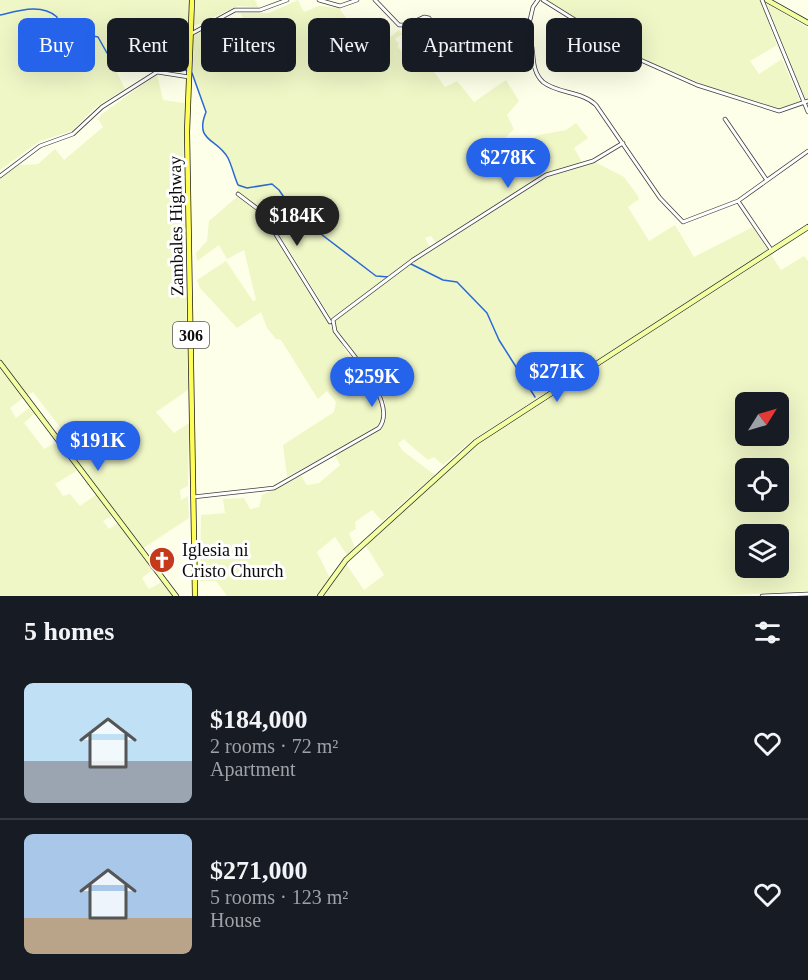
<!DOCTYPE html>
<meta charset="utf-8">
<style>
body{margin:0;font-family:Georgia,serif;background:#242831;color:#f1f3f6;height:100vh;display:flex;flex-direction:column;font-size:22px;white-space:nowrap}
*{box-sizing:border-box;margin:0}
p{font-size:20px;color:#9ea1a6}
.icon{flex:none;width:33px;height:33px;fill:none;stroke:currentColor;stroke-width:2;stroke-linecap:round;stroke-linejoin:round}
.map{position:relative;height:596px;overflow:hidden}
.panel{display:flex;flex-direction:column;background:#171b24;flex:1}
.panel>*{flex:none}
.banner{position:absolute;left:18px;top:18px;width:772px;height:54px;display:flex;gap:12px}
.needle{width:39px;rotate:53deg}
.tools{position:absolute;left:735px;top:392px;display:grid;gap:12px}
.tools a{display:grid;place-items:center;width:54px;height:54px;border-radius:9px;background:#171b24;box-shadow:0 6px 24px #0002;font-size:30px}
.price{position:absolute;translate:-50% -51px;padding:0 14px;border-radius:21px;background:#2563eb;color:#fff;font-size:20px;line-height:39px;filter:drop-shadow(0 2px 3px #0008)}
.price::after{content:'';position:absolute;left:50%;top:36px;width:18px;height:14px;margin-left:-9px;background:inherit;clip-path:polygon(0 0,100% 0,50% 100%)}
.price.current{background:#222;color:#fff}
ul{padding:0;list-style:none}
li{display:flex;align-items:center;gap:18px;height:150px;padding:0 24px}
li+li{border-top:2px solid #363941}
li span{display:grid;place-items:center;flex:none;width:168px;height:120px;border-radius:9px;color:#555}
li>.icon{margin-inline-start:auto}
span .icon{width:72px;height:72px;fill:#fffc;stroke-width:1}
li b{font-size:26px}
h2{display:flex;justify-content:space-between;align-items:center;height:72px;padding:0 24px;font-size:26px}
.pill{padding:0 21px;border-radius:9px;background:#171b24;box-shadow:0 6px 24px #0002;font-size:21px;line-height:54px}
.pill.current{background:#2563eb;color:#fff}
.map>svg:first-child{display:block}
.farmland{fill:#eff7c7;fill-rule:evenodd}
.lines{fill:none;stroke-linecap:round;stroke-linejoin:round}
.stream{stroke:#2a69d7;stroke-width:1.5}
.street-casing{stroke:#3e3e3e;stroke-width:4.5}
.secondary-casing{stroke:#2d2d2d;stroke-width:6}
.primary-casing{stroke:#1c1c1c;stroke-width:6}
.street{stroke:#fff;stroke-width:3}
.secondary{stroke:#f3ffa3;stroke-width:4.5}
.primary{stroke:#fffe58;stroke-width:4.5}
.labels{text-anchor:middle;stroke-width:6;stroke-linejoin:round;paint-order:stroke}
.shield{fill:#fff;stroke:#545454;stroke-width:1.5}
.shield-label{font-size:16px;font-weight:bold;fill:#0b0b0b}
.street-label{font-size:18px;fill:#0b0b0b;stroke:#fff}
.poi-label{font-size:18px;fill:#0b0b0b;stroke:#fff;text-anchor:start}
</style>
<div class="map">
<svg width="808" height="596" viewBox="0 0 808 596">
<rect width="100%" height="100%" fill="#feffe8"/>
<path class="farmland" d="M0,0H190L188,70L186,69V42L165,41L156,63L142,45L133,41L126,44L121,53L115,56L108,54L125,89L96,107L72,131L40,141L0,170Z
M195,0H255L258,7L238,6L194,26Z
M298,0L304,12L319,6L339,8L349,22L358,19L378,46L399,30L402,34L395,39L399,44L397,46L415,69L433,55L439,62L432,69L445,87L457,81L474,102L506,80L519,101L507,115L514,129L502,141L511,153L538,135L566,130L576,123L588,138L574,148L582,162L545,174L436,243L431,236L425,238L430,247L331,318L265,211L238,193V185L228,158L203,132L202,123L206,112L193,73L194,36L223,19L239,43L252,35L240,13H269Z
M546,0H760L777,45L750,61L759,74L782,59L800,101L783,108L773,107L707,86L647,61Z
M766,3L808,28V101H806Z
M157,74L163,100L185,103L183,166L169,179L184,201L188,390L156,412L174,433L189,423L188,486L180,490L181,500L188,496L189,518L142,549L61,439L66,435L33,392L27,395L0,360V178L19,165L38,164L55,149L64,160L103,127L98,119L101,115Z
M595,162L624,177L638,196L639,199L628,207L649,241L675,225L694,257L753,227L768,250L471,441L443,465L434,457L428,460L403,439L398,444L403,451L435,475L382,521L372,510L355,522L356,529L349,533L355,548L347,555L335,537L317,552L330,578L317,596H227L216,581H200L201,515L225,513L223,499L244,498L250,509L259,507L262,495L301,476L307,485L319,483L340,465L335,455L382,428L385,417V399L334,325L335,320L414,262L548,177Z
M238,196L262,215L349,356L376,391L381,404V419L376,428L287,477L283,445L334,412L336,402L327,391L318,399L281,340L276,339L267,328L261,312L237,328L200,288L197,280L226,261L253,301L256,300L244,250L227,259L219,245L197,261L196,253L207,241L209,221Z
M771,255L781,270L804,256L808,261V591L717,596H324L346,564L364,590L384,575L366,546L477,445ZM746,402H778V435H746ZM746,468H778V501H746ZM746,534H778V567H746Z
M0,369L23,398L10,408L16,418L29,408L34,414L24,423L44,449L55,443L78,470L55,484L63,496L70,494L80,506L97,494L113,515L103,521L109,529L118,523L153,569L142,578L149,589L162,582L172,596H0Z"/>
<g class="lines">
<path class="stream" d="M0,15C18,11 41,3 57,17C56,30 46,37 48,50L53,53L68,45L93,36L98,37L107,53L115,56L121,53L126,44L133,41L142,45L156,63L188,71
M192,73L206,112C194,142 217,138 228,158C232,166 234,176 238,185L247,188L272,184L279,190L296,215L376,276L389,277
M411,264L443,280L457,282L487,313L499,340L535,397"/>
<g class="street-casing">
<path id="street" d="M319,0L340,6L357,0
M375,0L399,25H407L424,17L429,18L463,63L469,66L482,61L522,33H527C537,47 528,68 543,82C558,94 582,91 596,105L660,198L683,222L738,201L808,151
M543,0L636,58L697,85L779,111L808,101
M762,0L808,112
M527,33L533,7L538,0
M191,34L235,10H260L287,0
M725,119L766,179
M0,176L40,146L73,134L102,107L157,72L189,77
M238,194L262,212L330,322
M738,201L772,251
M193,497L274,488L379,428C399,403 349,351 335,331L333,320L413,260L546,175L593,161L623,143
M762,596L808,594"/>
</g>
<g class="secondary-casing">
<path id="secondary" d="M767,0L808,23
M0,363L176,596
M320,596L346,560L476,442L808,227"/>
</g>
<g class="primary-casing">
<path id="primary" d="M192,0L187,132L195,596"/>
</g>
<use href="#street" class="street"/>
<use href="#secondary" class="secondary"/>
<use href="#primary" class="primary"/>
</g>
<defs>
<g id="church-disc" transform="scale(1.35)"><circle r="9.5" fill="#c43a1a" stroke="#fff"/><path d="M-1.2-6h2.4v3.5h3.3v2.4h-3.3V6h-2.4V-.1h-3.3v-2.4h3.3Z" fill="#fff"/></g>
</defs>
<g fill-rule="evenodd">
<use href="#church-disc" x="162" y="560"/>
</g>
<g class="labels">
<rect class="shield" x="173" y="322" width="36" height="26" rx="4.5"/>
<g class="shield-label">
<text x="191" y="341">306</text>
</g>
<g class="street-label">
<text transform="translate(176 226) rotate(-91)" y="6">Zambales Highway</text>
</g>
<g class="poi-label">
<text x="182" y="556">Iglesia ni<tspan x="182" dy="21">Cristo Church</tspan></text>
</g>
</g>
</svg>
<div class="tools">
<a><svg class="needle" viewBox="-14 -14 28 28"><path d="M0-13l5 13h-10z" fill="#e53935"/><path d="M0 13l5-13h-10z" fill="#9ea1a6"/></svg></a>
<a><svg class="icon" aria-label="locate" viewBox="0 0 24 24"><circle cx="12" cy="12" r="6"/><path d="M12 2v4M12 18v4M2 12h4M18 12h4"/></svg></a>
<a><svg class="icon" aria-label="layers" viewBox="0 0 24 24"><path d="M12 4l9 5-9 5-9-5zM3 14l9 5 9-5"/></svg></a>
</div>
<b class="price" style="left:508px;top:189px">$278K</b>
<b class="price current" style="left:297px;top:247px">$184K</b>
<b class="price" style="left:557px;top:403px">$271K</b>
<b class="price" style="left:372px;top:408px">$259K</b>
<b class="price" style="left:98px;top:472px">$191K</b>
<div class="banner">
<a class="pill current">Buy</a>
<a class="pill">Rent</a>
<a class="pill">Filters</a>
<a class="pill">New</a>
<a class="pill">Apartment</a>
<a class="pill">House</a>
</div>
</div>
<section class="panel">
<h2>5 homes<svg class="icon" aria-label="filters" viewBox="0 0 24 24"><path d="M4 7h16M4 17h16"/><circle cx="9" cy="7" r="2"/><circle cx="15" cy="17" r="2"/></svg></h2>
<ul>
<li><span style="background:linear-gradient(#bfe0f5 65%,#9aa5b1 0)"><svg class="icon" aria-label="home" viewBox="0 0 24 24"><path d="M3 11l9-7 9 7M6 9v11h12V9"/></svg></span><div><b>$184,000</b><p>2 rooms · 72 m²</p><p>Apartment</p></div><svg class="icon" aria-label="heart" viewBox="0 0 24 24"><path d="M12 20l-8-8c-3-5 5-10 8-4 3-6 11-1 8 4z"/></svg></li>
<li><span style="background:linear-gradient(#a9c7e8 70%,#b9a48a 0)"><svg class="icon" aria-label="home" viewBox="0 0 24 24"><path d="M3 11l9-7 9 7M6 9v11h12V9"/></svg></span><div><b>$271,000</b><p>5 rooms · 123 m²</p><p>House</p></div><svg class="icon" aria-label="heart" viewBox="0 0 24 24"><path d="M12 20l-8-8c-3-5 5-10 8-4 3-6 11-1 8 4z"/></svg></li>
</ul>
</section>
